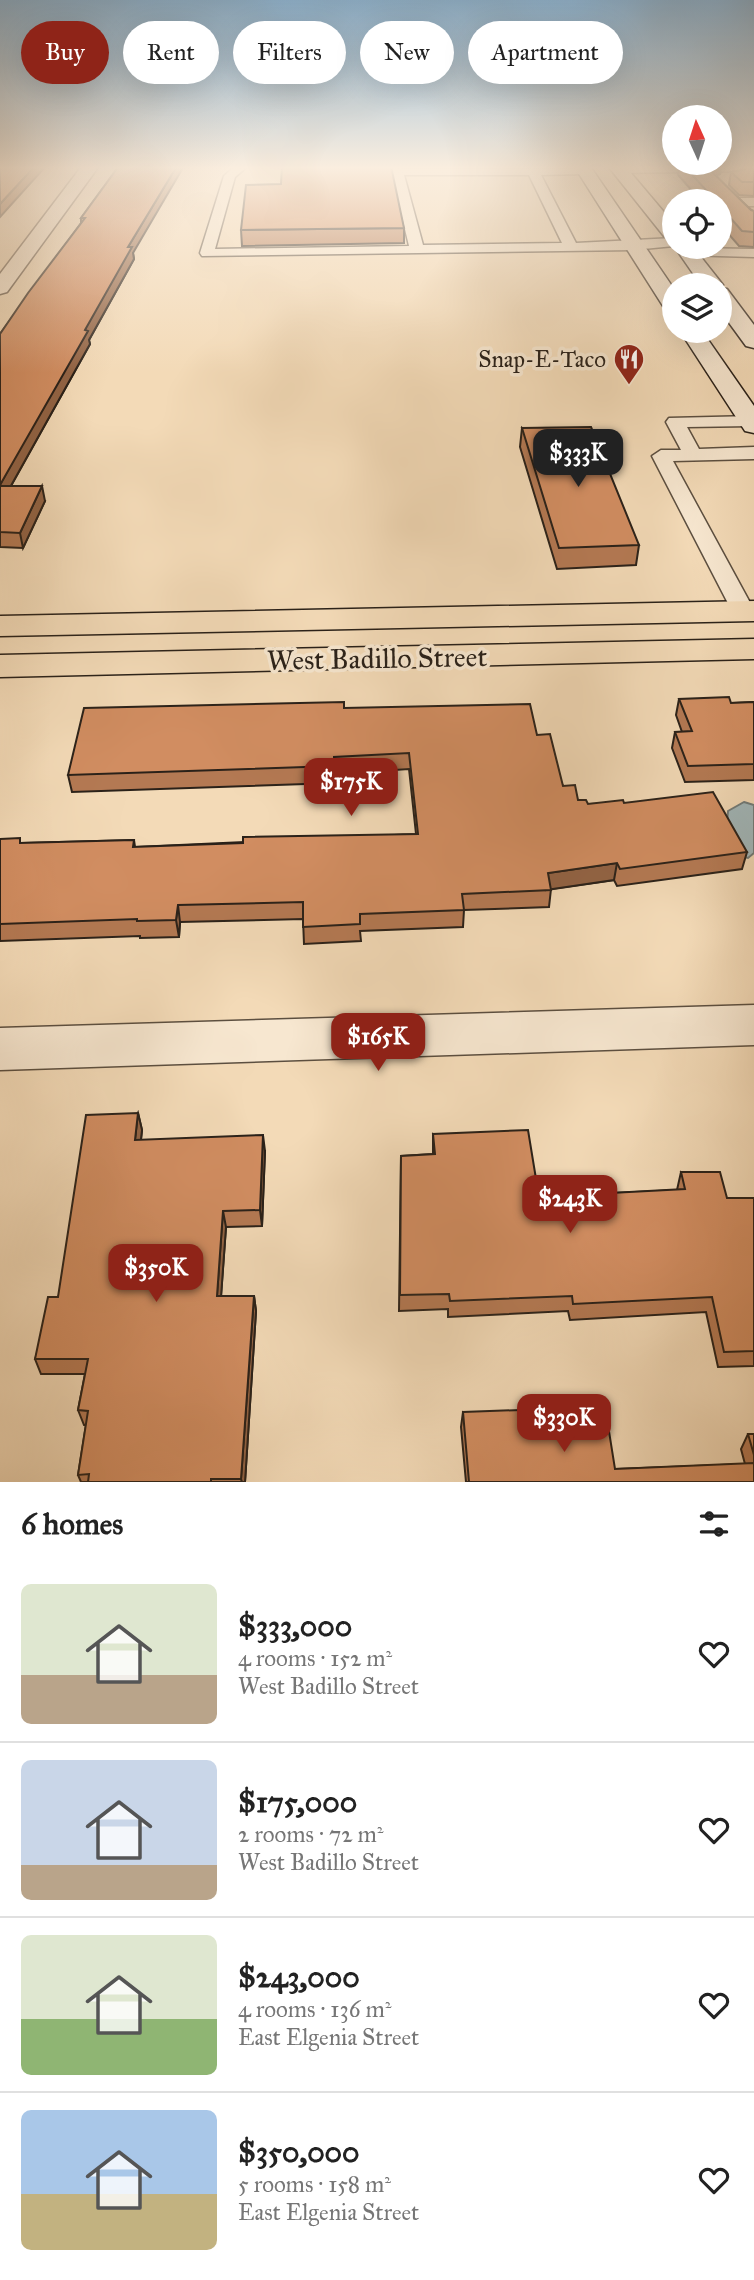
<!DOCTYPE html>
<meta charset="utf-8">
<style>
body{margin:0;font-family:"IM FELL Great Primer",serif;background:#f6f6f6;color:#222;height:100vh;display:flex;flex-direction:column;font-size:26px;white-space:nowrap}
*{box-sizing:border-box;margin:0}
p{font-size:23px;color:#767676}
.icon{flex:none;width:38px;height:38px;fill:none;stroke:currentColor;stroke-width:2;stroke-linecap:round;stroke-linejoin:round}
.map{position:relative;height:1482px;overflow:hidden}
.side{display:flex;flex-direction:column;background:#fff;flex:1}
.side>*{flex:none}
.hud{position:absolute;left:21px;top:21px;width:712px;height:63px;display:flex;gap:14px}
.needle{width:46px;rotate:357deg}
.tools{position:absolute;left:662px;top:105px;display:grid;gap:14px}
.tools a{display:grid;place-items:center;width:70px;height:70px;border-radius:50%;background:#fff;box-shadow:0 7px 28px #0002;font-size:35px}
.price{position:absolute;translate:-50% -60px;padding:0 16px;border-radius:14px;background:#8f2418;color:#fff;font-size:23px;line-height:46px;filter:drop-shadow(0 2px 4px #0008)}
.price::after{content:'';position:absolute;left:50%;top:42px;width:21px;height:16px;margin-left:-10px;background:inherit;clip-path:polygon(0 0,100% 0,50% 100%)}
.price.selected{background:#222;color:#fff}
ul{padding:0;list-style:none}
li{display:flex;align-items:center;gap:21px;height:175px;padding:0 21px}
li+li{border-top:2px solid #e0e0e0}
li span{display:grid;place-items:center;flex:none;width:196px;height:140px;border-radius:10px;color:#555}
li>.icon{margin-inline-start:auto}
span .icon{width:84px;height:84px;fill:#fffc;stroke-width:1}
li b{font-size:30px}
h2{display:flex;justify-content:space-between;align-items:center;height:84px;padding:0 21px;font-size:30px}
.tag{padding:0 24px;border-radius:32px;background:#fff;box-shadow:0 7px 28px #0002;font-size:24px;line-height:63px}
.tag.selected{background:#8f2418;color:#fff}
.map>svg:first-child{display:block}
.water{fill:#a1b7ba;stroke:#717b7a;stroke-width:2}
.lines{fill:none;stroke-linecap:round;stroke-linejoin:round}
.lane-casing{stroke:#5c4f40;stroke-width:3}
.street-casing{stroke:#5c4f40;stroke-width:3}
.secondary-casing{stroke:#2a2119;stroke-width:3}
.primary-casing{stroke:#2a2119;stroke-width:3}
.lane{fill:#f7e7d0;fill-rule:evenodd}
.street{fill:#f7e7d0;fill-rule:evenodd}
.secondary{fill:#f7e7d0;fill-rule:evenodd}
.primary{fill:#f3dab7;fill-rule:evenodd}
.wall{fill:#b47953;stroke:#2a2119;stroke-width:2}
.shaded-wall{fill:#926344;stroke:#2a2119;stroke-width:2}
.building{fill:#d18d61;stroke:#2a2119;stroke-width:2}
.labels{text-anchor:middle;stroke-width:7;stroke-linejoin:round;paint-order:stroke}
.far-poi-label{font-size:23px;fill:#2a2119;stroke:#f7e7d0;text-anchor:end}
.street-label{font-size:28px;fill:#2a2119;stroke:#f7e7d0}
</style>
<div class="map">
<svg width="754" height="1482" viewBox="0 0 754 1482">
<rect width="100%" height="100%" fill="#f3dab7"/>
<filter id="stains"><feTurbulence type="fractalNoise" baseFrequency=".00286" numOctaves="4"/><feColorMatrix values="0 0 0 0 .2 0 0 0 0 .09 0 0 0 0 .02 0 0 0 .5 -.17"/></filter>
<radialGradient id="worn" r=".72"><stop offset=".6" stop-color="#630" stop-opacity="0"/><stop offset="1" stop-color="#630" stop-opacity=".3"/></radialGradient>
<path class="water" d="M744,802L754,805V853L748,858L739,856L727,825L728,811Z"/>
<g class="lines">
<g class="lane-casing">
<path id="lane" d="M235,166H248L235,177L215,249L409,246L390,166H402V169H589V173L585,174L541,175L576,243L674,238V246L633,250L202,256L200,253L224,176ZM404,175H529L562,243L423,245Z
M754,166V171L619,173L613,170L619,167Z
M754,198V206H746L754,213V224L729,202L735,198Z
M688,248L754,249V257L683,255L681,252Z
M754,416V426H751L687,427L699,449L754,447V459L673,461L754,610L751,616H735L732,611L652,456L661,450H681L666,422L669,418Z"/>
</g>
<g class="street-casing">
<path id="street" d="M82,166H99L7,292L0,294V274Z
M754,1005V1045L0,1070V1028Z"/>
</g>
<g class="secondary-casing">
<path id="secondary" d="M574,166H590L674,289V312L666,311L663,306Z
M608,166H625L674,224V242L667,240Z
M674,246L693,247L723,285L720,288L727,289L754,325V348L746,346L719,309V285H701Z
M680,331H702L754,406V433L745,431Z"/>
</g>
<g class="primary-casing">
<path id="primary" d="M754,601V621L0,636V616Z
M754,639V659L0,677V655Z"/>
</g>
<use href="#lane" class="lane"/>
<use href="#street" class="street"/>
<use href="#secondary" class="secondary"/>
<use href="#primary" class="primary"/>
</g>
<path class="wall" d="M119,166L134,259L89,340L90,344L11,486L45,501L23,548L0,547V334L81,223V218Z
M679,166H721L720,174L715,175L751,210L754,211V247L739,246L719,223V201H701L678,175Z
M741,166H754V196L739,195L729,185L731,172L740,170Z
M404,228V243L242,246L241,230Z
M522,428L639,545L636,565L557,569L520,447Z
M679,699L731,703L754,702V780L685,782L672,748L675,732H682L676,715Z
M344,708L537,735L563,786L578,800L588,804L624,803L747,852L742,869L617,886L614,880L551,889L549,907L464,910L463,927L360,931L361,941L304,944L303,919L180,922L179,937L140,938V936L0,941V839L21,843L134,840L135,847L416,834L409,769L335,774V783L72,792L68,775Z
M138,1113L142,1130L141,1140L265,1151L262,1226L226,1227L221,1296H254L256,1311L245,1482H81L78,1475L86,1425H84L78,1410L85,1374H41L35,1359L58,1297Z
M433,1134L537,1185L592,1194L677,1190L681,1172L727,1198H754V1366L718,1367L706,1312L570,1320L568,1311L448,1317V1309L399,1311L401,1156L433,1154Z
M463,1412L549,1427L615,1469L745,1464L741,1449L748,1434H754V1482H466L461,1427Z"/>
<path class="shaded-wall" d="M35,166H46L0,217V204Z
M177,166H184L133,253L134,259L89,340L90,344L3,500L0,485L128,247Z
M709,166H721L720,174L707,178Z
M42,486L45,501L23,548L20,533Z
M617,863L614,880L546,890L548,873Z
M178,905L180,922L179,937L176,920Z
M138,1113L142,1130L139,1156L135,1140Z
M263,1135L265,1151L262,1226L260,1210Z
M223,1211L226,1227L220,1311L217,1296Z
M254,1296L256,1311L245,1482H242L241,1479Z"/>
<path class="building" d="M0,166H35L0,204Z
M119,166H177L128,247H132L85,330L88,331L0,485V334L28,293L85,218H81Z
M282,166H391L404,228L241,230L246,185L281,184Z
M684,166H709L708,168L751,210L754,211V232L742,231L719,205V201H716Z
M749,166H754V182H742L731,172L746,169Z
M591,427L639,545L559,548L522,428Z
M0,486H42L20,533L0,532Z
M729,697L731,703L754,702V764L688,766L675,732L692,731L679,699Z
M344,702V708L530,704L537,735L550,734L563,786L575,785L578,800H586L588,804L623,800L624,803L713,792L747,852L620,869L617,863L548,873L551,890L462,894L464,910L360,914V924L303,927V902L178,905L176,920L137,921V919L0,924V839L20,838V843L134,840L133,847L243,843V837L418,834L409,753L334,757V766L68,775L84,708Z
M138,1113L135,1140L263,1135L260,1210L223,1211L217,1296H254L241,1479H211V1482H88L89,1474L78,1475L88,1411L78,1410L88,1359H35L48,1297H58L86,1115Z
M528,1130L537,1185L590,1182L592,1194L685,1189L681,1172H720L727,1198H754V1351L724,1352L712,1297L573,1304L572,1296L450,1301L449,1294L400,1295L401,1156L435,1154L433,1134Z
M547,1409L549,1427L608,1425L615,1469L754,1463V1482H469L463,1412Z
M748,1434H754V1455Z"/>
<linearGradient id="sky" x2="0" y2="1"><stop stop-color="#8bb5d6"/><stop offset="0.45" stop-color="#faeedf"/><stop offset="1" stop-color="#faeedf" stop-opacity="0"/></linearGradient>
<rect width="754" height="373" fill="url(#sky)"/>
<defs>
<g id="restaurant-pin" transform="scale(1.575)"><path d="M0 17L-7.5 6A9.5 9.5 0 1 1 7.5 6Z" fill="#8f2418" stroke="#f7e7d0"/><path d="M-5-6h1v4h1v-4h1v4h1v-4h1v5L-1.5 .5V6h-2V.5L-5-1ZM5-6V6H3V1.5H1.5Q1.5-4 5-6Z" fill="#fff"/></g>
</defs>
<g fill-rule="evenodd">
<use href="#restaurant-pin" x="629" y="359"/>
</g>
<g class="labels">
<g class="far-poi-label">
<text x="606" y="367">Snap-E-Taco</text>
</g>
<g class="street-label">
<text transform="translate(377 658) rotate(-1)" y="10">West Badillo Street</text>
</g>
</g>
<rect width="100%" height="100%" filter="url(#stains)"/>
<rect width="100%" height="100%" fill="url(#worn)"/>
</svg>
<div class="tools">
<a><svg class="needle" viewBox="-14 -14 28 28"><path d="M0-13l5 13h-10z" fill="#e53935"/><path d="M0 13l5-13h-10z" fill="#767676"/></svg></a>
<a><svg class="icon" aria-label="locate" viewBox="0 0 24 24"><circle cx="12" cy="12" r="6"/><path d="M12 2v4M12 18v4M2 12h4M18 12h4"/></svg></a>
<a><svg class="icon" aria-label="layers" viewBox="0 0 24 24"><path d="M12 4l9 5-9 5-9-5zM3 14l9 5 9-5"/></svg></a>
</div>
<b class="price selected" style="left:578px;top:489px">$333K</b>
<b class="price" style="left:351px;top:818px">$175K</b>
<b class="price" style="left:378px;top:1073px">$165K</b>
<b class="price" style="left:570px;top:1235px">$243K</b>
<b class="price" style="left:156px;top:1304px">$350K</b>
<b class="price" style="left:564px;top:1454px">$330K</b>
<div class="hud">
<a class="tag selected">Buy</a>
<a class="tag">Rent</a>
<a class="tag">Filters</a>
<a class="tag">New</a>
<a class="tag">Apartment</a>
</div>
</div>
<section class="side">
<h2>6 homes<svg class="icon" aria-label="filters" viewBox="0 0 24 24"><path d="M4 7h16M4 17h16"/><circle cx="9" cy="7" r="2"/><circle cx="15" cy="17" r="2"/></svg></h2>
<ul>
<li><span style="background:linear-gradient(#dfe7d0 65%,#b9a48a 0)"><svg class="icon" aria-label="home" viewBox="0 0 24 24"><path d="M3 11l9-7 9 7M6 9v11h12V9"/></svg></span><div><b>$333,000</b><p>4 rooms · 152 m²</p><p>West Badillo Street</p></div><svg class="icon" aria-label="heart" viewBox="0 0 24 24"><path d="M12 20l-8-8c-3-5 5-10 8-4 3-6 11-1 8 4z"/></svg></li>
<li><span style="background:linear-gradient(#c9d6e8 75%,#b9a48a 0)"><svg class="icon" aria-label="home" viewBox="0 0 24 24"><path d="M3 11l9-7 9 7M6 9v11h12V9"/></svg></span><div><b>$175,000</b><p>2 rooms · 72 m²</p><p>West Badillo Street</p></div><svg class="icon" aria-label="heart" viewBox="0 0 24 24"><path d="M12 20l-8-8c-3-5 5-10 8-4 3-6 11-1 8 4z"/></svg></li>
<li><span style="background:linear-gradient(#dfe7d0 60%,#8fb573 0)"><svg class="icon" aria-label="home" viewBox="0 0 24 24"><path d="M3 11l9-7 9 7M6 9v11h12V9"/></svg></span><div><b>$243,000</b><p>4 rooms · 136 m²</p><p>East Elgenia Street</p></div><svg class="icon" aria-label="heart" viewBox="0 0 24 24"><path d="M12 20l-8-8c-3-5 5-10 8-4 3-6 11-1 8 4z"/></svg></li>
<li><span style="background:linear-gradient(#a9c7e8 60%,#c2b280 0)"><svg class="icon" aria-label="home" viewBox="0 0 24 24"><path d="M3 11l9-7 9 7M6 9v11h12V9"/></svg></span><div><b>$350,000</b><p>5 rooms · 158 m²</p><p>East Elgenia Street</p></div><svg class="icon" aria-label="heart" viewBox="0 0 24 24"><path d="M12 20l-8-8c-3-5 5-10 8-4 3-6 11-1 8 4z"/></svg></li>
</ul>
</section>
